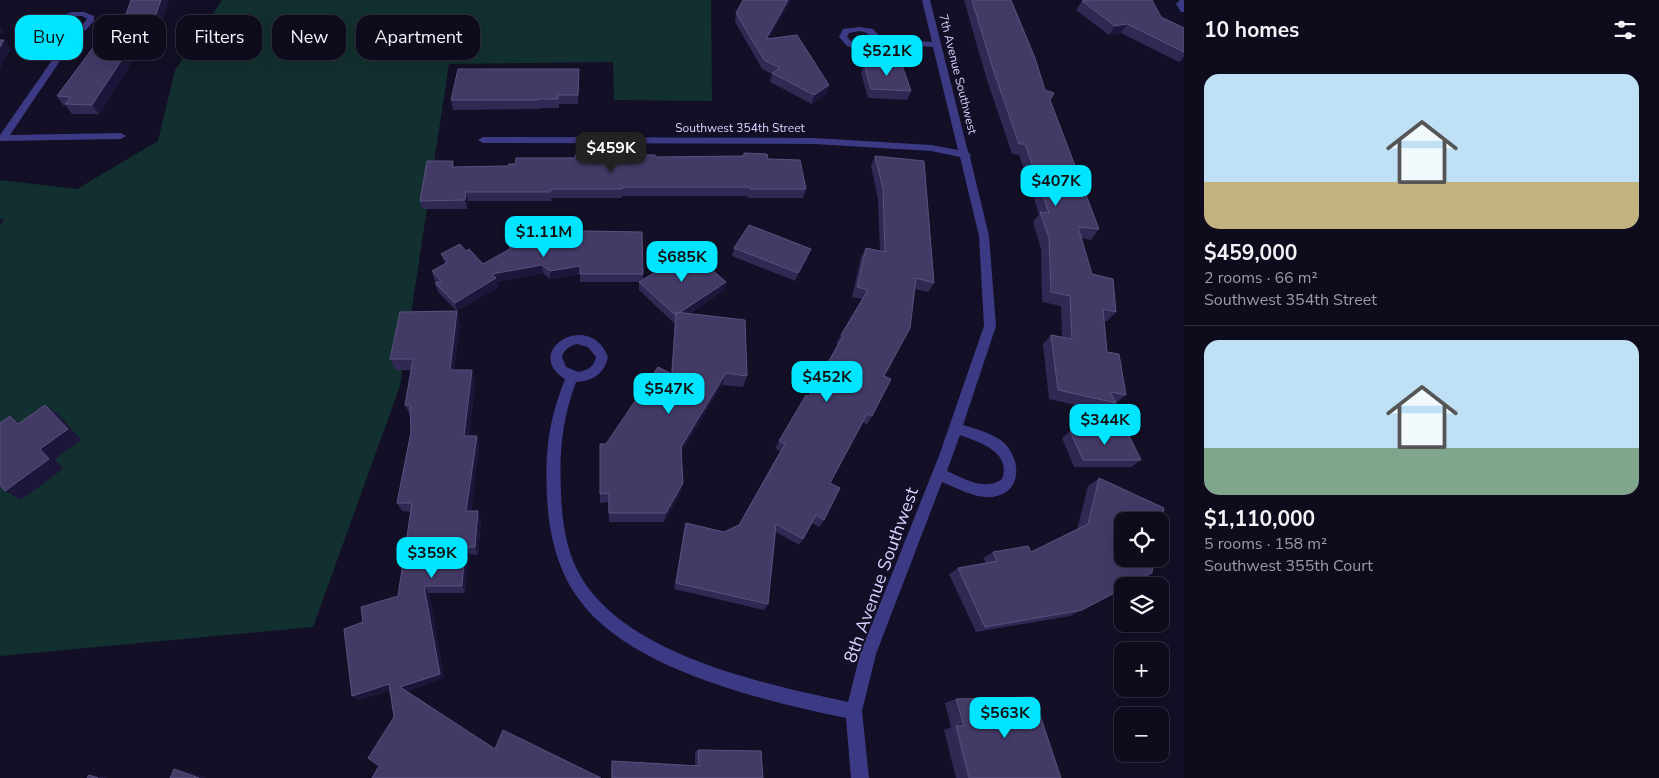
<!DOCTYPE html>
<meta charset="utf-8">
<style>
body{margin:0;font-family:"Nunito Sans",sans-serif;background:#171425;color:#f1f3f6;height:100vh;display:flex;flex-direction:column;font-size:19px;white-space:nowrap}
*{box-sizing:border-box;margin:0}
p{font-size:16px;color:#9b9ba3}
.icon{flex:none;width:28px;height:28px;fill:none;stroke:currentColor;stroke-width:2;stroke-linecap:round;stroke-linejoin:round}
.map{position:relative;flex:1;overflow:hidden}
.details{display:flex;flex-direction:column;background:#0e0b1c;width:475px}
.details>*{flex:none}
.banner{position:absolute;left:15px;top:15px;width:475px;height:45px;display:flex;gap:10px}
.fabs{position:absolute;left:1114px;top:512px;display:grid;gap:10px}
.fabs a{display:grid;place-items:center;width:55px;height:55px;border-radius:10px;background:#0e0b1c;box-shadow:0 5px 20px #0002,0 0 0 1px #2e2b3b;font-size:25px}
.price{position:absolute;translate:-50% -42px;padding:0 11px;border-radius:10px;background:#00e5ff;color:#111;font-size:16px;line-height:32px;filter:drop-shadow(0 1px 2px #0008)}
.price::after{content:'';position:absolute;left:50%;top:30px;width:15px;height:11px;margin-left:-8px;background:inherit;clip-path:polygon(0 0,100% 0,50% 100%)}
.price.selected{background:#222;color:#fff}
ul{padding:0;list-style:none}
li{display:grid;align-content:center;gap:10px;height:265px;padding:0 20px}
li+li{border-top:1px solid #2e2b3b}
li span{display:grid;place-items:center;height:155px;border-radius:15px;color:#555}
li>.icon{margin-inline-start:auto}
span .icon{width:90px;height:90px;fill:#fffc;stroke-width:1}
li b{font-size:21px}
h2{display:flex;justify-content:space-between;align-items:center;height:60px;padding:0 20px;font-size:21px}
.tag{padding:0 18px;border-radius:15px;background:#0e0b1c;box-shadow:0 5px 20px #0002,0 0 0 1px #2e2b3b;font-size:18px;line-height:45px}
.tag.selected{background:#00e5ff;color:#111}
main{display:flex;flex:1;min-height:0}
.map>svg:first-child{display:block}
.green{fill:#12302f}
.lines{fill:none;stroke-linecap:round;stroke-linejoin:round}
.minor{fill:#3d3a85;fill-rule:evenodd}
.wall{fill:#312854}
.shaded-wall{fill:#1d163a}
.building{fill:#433a66;stroke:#5a527e}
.labels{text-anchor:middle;stroke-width:4;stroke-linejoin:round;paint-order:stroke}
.far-street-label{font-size:12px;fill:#d9d4ff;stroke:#130f26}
.near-street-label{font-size:18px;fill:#d9d4ff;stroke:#130f26}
</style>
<main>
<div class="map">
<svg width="1184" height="778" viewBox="0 0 1184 778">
<rect width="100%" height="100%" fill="#130f26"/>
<path class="green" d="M222,0H711L712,101L614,100L613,62L449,64L400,386L313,627L0,656V226L4,219H0V180L77,189L158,141L175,70Z"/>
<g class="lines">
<path class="minor" d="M922,0H930L968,152L971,155L970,157L989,236L996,326L963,425C976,429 991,433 1002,441C1021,457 1024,492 993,497C976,499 957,488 942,482L876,654L862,711L869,778H851L846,718C765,701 628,670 578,598C557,569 549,533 547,498C545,451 548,423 565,379C521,352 589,308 608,357C604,374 593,381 576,382C562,420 559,452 561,493C562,521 566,552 581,577C628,656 765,684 848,702L860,654L939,456L984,326L979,236L960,157L931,151L814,144L483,143L478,140L483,137L814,138L931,145L958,150L933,47L882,43L872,49L859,50L847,46L839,37L843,29L860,27L873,29L881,38L932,42ZM860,31L867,33L874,42C864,48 855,46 847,37L849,33ZM577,344L588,347L596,357C594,367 588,370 578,372L566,367L562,357C564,349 570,346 577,344ZM960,435C979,442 1012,452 1002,479C986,492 963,478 947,471Z
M1180,0H1184V12H1181L1176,4Z
M72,12H84L94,16V21L86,30L75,34L70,46L10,135L121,133L126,136L121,139L0,141V135L62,46L67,35L51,31L50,24L58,16ZM73,16H82L87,19C80,29 69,32 58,28V25L64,20Z"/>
</g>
<path class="wall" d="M131,0H169L161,23L156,24L99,114H72L66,106L63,105L57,96L108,34L123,23Z
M743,0H791L769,38L829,85L826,94L812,104L770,82L772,74L762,69L735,22L736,13Z
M964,0H1011L1045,90L1050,100L1099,229L1091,240L1081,238L1092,274L1116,312L1107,321H1104L1107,352L1126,395L1105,412L1049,399L1043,344L1051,335L1062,337L1061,306L1042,302L1041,249L1033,222L1039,214L1019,155L1012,154L986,77Z
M1082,1L1161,17L1184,28V59L1179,62L1121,33L1109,35L1076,10Z
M864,64L911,91L907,100L868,98L861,73Z
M579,78L578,104H559V108H539V109L453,110L451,100Z
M744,153L768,159L806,189L803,198H748L747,196H622V198H551L552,201H468L467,209H422L420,201L453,161L454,167L508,166L656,157L743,156Z
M875,156L934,283L928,292L915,289L884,376L872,416L867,425L863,422L830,483L824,520L819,527L812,523L803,539L799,545L776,532L768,604L764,610L674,589L684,530L686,523L724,532L739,525L780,451L775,448L779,441L809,396L838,345L836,344L841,335L862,299L852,297L861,257L866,248L880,251L878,199L871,166Z
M507,234L643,274V280L726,282L724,290L689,314L747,376L743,387L722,385L681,452V492L664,522H609L608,502L600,503V444H606L671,373L675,323H674L639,290V282H580V274L550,279L543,273L497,282L498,287L457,311L460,323L454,370L475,381L469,436H477L479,446L471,511H478L481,520L478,555L469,554L465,593H429L444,678L407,691L495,749L601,778L379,766L394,717L390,690L359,700L352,696L363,622L398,596L411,512L402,511L397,503L411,432L410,415L405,405L412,370H395L390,359L457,311L438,292L435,283H437L434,279L432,271L445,264L441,254L466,251L483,264L510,249Z
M734,248L808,258L795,281L732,256Z
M1070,431L1141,460L1131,467H1074L1062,438Z
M1099,478L1082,610L1070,616L976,632L949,574L958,568L986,563L983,558L993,552H1031L1077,529L1088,486Z
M956,699L1061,778H956L944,730L951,727L945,703Z
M698,750L763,778H611L612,761L695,766V752Z"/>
<path class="shaded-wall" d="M161,0H169L161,23L156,14Z
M788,0H791L764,48L766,39Z
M151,15L156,24L99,114L92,105Z
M1127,24L1121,33L1109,35L1115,26Z
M0,26L4,32L0,35Z
M4,40L11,49L0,69V47Z
M1184,56V59L1179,62Z
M829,85L826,94L812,104L814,95Z
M466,192L468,201L467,209L465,200Z
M811,249L808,258L795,281L798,273Z
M542,265L543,273L497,282L498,287L457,311L460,323L453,381L450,370L457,312L455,303L492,274Z
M580,266V274L550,279V271Z
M726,282L724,290L676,322V315Z
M472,370L475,381L468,446L464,436Z
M726,373L722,385L679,457L681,447Z
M45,405L59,415L81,440L55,459L63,469L21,500L5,491Z
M10,416L25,427L18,424Z
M477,436L479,446L470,520L466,511Z
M683,483L681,492L664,522L666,513Z
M478,511L481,520L478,555L475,547Z
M465,547L469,554L465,593L462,586Z
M424,586L429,593L444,678L406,692L400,687Z
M389,684L395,688L359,700L352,696Z
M174,769L188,772L207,778H199Z
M89,775L106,777L108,778H98Z"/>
<path class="building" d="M131,0H161L156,14L151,15L92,105L65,104L71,97L57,96L103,34H108L116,23H123Z
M743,0H788L766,39L797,35L829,85L814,95L772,73L780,68L764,60L736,13Z
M972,0H1011L1035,58L1045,90L1054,93L1050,100L1099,229L1078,227L1092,274L1113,279L1116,312L1103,309L1107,352L1119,354L1126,395L1110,392L1116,403L1058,390L1051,335L1072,339L1070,296L1051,292L1049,238L1040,212L1049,213L1025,144H1019L992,66Z
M1087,0H1152L1161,17L1184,28V52L1127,24L1115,26L1082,1Z
M0,40H4L0,47Z
M864,64L902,65L911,91L871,89Z
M458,69H579L578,95H558V99H538V100H451Z
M744,153L767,154L768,159L800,160L806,189H750V187H622V189H550L551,192H466L465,200L420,201L427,161H453L452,167L508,166L509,164H515L516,158H575V155H655L656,157L744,156Z
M875,156L924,161L934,283L916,278L910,328L884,376L891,379L872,416L867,414L830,483L840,488L824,520L816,515L803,539L776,524L768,604L676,583L686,523L724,532L739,525L785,444L779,441L806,395L809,396L843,336L841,335L868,290L857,287L866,248L885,252L883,189Z
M749,225L811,249L798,273L734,248Z
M530,230L642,232L643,274H580V266L550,271L542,265L492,274L496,278L455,303L435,283L441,281L432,271L448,262L441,254L460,244L466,251L469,249L483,264L510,249L507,234Z
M690,251L726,282L679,313L676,312V315H675L639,282Z
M457,311L450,370H472L464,436H477L466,511H478L475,547H465L462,586H424L440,674L400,687L495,749L503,730L601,778H372L379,766L368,758L394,717L389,684L352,696L344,629L363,622L361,607L398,596L412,503H397L411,432L410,405H405L413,359H390L400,312Z
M676,312L745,320L747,376L726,373L681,447L683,483L666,513H609V493L600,494V444H606L658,367L672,374Z
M45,405L68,429L40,449L49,459L5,491L0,485V423L10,416L18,424Z
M1070,431H1127L1141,460H1083Z
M1099,478L1164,508L1160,527V521H1122V559H1154L1152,573L1127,586H1122V589L1082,610L985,627L958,568L997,561L993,552L1028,546L1031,552L1088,524Z
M1034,697L1061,778H969L956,726H964L956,699Z
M698,750L761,751L763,778H612V761L699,766Z
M174,769L199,778H170Z
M89,775L98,778H87Z"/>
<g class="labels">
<g class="far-street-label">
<text transform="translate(958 74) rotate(76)" y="4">7th Avenue Southwest</text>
<text x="740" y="132">Southwest 354th Street</text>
</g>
<g class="near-street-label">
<text transform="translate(881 575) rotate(-70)" y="6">8th Avenue Southwest</text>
</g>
</g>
</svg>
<div class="fabs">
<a><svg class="icon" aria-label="locate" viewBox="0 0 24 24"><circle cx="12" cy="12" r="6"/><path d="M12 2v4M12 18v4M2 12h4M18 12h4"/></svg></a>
<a><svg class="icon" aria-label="layers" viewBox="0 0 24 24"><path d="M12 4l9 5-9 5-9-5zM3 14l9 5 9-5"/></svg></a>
<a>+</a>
<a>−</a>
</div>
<b class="price" style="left:887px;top:77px">$521K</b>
<b class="price selected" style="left:611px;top:174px">$459K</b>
<b class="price" style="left:1056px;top:207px">$407K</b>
<b class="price" style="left:544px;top:258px">$1.11M</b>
<b class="price" style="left:682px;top:283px">$685K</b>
<b class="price" style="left:827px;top:403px">$452K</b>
<b class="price" style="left:669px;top:415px">$547K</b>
<b class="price" style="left:1105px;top:446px">$344K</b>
<b class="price" style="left:432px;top:579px">$359K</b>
<b class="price" style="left:1005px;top:739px">$563K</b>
<div class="banner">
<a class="tag selected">Buy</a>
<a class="tag">Rent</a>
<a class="tag">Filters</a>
<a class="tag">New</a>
<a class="tag">Apartment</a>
</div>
</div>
<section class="details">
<h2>10 homes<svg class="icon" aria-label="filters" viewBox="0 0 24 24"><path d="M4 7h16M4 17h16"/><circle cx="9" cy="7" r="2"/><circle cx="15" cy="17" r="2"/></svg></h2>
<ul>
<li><span style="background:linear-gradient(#bfe0f5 70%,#c2b280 0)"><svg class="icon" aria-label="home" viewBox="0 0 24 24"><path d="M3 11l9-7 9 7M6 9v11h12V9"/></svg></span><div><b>$459,000</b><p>2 rooms · 66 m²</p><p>Southwest 354th Street</p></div></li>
<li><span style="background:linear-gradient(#bfe0f5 70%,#7fa58c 0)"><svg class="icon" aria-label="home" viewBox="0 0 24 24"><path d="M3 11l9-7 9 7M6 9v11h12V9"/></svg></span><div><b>$1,110,000</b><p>5 rooms · 158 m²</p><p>Southwest 355th Court</p></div></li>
</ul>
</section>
</main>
